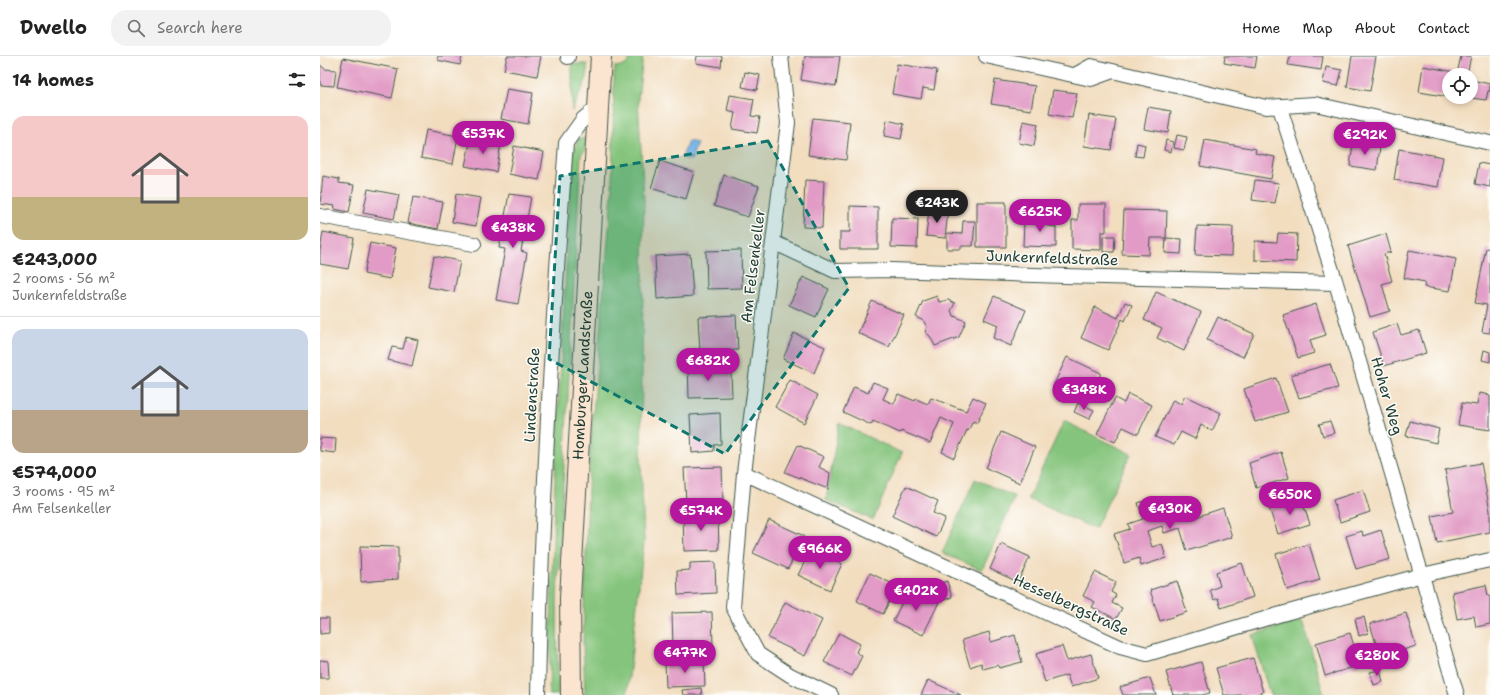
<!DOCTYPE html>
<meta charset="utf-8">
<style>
body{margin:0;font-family:"Shantell Sans",sans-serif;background:#f2f2f2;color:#222;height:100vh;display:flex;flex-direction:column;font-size:15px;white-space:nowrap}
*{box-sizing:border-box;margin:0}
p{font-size:13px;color:#767676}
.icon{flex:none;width:22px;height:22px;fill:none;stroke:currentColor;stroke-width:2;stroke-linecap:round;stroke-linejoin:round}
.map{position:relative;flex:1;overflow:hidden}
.panel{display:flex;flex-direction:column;background:#fff;width:320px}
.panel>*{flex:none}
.buttons{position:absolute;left:1122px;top:12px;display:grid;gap:8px}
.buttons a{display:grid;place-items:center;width:36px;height:36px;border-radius:50%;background:#fff;box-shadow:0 2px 6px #0003;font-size:20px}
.price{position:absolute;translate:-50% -34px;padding:0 9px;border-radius:14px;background:#b5179e;color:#fff;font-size:13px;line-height:26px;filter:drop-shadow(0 1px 2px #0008)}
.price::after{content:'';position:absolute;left:50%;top:24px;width:12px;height:9px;margin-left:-6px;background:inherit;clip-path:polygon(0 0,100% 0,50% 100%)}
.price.current{background:#222;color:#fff}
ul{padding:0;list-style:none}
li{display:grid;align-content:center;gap:8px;height:212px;padding:0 12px}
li+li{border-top:1px solid #e0e0e0}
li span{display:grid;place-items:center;height:124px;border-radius:12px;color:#555}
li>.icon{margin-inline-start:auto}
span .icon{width:72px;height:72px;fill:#fffc;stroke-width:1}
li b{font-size:17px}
h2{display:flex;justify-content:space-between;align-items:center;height:48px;padding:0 12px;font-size:17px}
header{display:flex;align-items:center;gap:24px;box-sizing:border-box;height:56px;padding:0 20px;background:#fff;border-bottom:1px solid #e0e0e0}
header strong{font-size:19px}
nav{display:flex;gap:22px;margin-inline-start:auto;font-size:14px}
.search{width:280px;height:36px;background:#f2f2f2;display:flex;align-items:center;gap:10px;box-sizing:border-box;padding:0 14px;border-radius:16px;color:#767676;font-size:15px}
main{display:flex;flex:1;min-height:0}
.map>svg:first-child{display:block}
.green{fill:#84c47c;stroke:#528058}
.water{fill:#72b2e6;stroke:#48788d}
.building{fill:#e29bc6}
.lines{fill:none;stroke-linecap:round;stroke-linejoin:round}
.street-casing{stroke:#3f5549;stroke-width:16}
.secondary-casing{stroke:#3f5549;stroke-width:22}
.street{stroke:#fff;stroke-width:14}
.secondary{stroke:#fce5d0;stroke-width:20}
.marked{fill:#0f766e;fill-opacity:0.2;stroke:#0f766e;stroke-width:3;stroke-dasharray:8 5;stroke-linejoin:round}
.labels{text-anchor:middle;stroke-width:3;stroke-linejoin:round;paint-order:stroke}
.street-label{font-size:15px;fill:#1f3d34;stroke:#fdfcf7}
</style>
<header>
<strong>Dwello</strong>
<div class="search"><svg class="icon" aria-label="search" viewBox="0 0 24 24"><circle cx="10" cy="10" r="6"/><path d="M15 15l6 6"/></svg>Search here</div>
<nav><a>Home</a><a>Map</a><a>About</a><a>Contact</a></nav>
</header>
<main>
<section class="panel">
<h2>14 homes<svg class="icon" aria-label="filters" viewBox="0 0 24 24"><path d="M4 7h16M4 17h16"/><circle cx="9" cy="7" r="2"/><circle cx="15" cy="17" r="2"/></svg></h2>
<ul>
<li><span style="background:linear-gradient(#f6c9c9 65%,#c2b280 0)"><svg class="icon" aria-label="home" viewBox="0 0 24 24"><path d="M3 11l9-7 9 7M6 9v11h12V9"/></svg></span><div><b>€243,000</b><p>2 rooms · 56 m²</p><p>Junkernfeldstraße</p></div></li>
<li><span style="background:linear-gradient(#c9d6e8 65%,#b9a48a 0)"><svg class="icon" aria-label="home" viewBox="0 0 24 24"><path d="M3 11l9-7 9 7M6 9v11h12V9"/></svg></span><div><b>€574,000</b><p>3 rooms · 95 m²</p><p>Am Felsenkeller</p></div></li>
</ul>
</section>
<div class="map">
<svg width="1170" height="639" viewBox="0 0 1170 639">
<rect width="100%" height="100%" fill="#fdfcf7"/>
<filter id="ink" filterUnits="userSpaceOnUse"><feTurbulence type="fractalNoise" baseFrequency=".025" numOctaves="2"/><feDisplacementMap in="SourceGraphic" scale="8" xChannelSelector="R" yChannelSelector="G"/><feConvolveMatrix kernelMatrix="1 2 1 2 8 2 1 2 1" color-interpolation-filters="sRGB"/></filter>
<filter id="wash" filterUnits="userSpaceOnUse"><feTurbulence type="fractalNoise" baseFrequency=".012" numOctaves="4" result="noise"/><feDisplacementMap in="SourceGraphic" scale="16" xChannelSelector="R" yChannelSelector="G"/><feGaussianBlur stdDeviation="0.9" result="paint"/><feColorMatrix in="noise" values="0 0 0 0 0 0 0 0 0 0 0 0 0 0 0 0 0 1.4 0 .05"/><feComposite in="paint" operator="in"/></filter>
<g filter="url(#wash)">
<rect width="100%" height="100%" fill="#f2ddbf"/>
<path class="green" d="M312,0H323L318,43L324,144L321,404L324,485L307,639H265L263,587L269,405L292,137L294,20L295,11L306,9Z
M252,8H267V22L252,55Z
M266,82L265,94L261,99L237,543L238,639H229L235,420L252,99L258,83Z
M744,365L811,398L775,473L708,443Z
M519,367L582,397L553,464L506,444Z
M655,423L695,441L662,514L622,497Z
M983,564L1004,639H950L932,579Z"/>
<path class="water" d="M368,85L377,87L371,104L362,102Z"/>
<g id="blocks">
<path class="building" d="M118,0H142L140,9L117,4Z
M187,0H221L217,20L184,14Z
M377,0H402L401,11L376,7Z
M485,0H520L516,30L481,24Z
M905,0H937L935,12L904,7Z
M970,0H1003L1001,14L968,9Z
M1032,0H1056L1050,35L1027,31Z
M1141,0H1151L1147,19L1137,18Z
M23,2L78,13L72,42L17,31Z
M577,8L617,14L614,34L603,32L601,43L572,38Z
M0,9L5,13L16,14L14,30L0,29Z
M1103,10L1135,16V19H1129V41L1099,36Z
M1006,11L1022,14L1018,30L1003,27Z
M425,16L440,19L437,34L422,31Z
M675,24L715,30L711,54L671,48Z
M1151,24L1170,28V35H1168L1166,44L1151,42Z
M187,33L213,37L208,68L181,63Z
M733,34L757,37L752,62L729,58Z
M410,39L434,43L431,60L440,61L437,77L412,73L415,57L407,55Z
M828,51L851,55L848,77L824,73Z
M769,59L796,63L791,94L764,90Z
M493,62L530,66L526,104L488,99Z
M567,64L584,68L581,83L564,80Z
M703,65L718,68L714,90L699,87Z
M106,74L138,80L133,108L101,102Z
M857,79L867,81L864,94L854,92Z
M151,82L181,88L176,116L145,110Z
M846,84L853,86L851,96L844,94Z
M885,84L936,93L935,97L955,101L951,123L880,110Z
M817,87L825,89L823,101L815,100Z
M1033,87L1060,91L1057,114L1030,110Z
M194,90L224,96L219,124L189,118Z
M1079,93L1123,101L1118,131L1074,124Z
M340,105L374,116L366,143L331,132Z
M1159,107L1170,109V131L1155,128Z
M404,119L439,130L428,161L394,150Z
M3,120L19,123V127L34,129L29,156L14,153L15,150L0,148Z
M485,124L504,125L502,172L483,171Z
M935,124L959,127L955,147L932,144Z
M48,133L79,139L74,163L43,157Z
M136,138L161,142L156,170L132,166Z
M189,138L211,141L201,195L207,197L198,248L176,244L185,193L179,192Z
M93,141L123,146L118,173L88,167Z
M657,146H686V191H657Z
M758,148H786V176H781V194L752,193V164H758Z
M530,150L558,151V193H520V176H530Z
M609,154L628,156L625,182L606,180Z
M804,154L847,155L846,182H830L829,199L802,198Z
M714,159H729L728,170L736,171V191L703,190L704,166H714Z
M572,162L598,163L597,192L571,191Z
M643,165H655L653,190H641V193H627V177L642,178Z
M877,170L913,171L912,200L875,199Z
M3,176L34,182L28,213L0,208V195Z
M958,177L977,178L976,206L935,204V185L957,186Z
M1066,178L1071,196L1064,198L1072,225L1062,228L1070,255L1050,261L1028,190Z
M783,180H795L794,196H783Z
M846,182L862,183L861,198L845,197Z
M50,187L76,192L70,223L44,218Z
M1166,192L1170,193V277L1162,276L1167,249L1155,247Z
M421,194L422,232L387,233L386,195Z
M1089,194L1136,203L1130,235L1104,231L1105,226L1084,222Z
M370,198L373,240L337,243L335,200Z
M114,200L140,205L134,236L108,231Z
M483,221L509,233L496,261L469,249Z
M836,236L881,256L864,295L837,282L842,272L824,264Z
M617,240L619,246L628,244L635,247L631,255L634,260L646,265L639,281L615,290L610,280L605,276L607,271L603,264L596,261L603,245Z
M674,240L706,254L691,290L673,282L678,269L664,263Z
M552,245L584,259L569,291L538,277Z
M805,246L812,249L805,265L802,263L788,294L761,282L775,251L798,262Z
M996,248L1006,279L990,284L994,297L978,302L963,259Z
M416,259L418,294L380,296L378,261Z
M898,261L934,278L923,301L887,284Z
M1077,268L1081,279L1099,274L1106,297L1064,310L1053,276Z
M474,277L505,291L494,317L463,303Z
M86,281L98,284L92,310L68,304L72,291L83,293Z
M1164,294L1170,296V306L1162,304Z
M747,301L781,317L768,343L734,328Z
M391,306V317L411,316L412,341L369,342L368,307Z
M1010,308L1018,332L979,342L971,319Z
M956,322L968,356L935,366L924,333Z
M470,324L498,339L484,367L455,351Z
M553,326L568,332L563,343L574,348L578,338L595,345L596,343L608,348L611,342L646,355L653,341L666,347L657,367L653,365L648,375L647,374L634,402L622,396L634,368L621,362L610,387L581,375L580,377L553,365L551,369L523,356L534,331L548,337Z
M1159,337L1170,339V374L1138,369L1142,347L1157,349Z
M808,338L832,349L818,378L803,371L795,386L777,378L795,342L804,347Z
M865,340L901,357L892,375L881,369L875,383L861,376L854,389L835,381L853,344L861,348Z
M758,347L774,354L769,363L754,356Z
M400,357L401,388L394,389V395L372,397L370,359Z
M1010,365L1014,377L1003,380L999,368Z
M1090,365L1119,373L1116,387L1086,380Z
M681,376L715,391L700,427L666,412Z
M0,382L16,383L15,397L0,395Z
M478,389L504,401L499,411L510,417L508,433L465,416Z
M961,396L969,422L936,432L929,407Z
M1161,407L1170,455V476L1117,487L1112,460L1133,456L1125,414Z
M402,411L403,444L366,446L364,412Z
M586,430L618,445L613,457L625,462L616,481L572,460Z
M1043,434L1050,456L1020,466L1013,444Z
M833,442L835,448L851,443L854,453L869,448L873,462L903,452L912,481L867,495L860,472L844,477L842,470L827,475L832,491L842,488L846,502L821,510L819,502L804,507L794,478L810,473L808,468L823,463L818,447Z
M981,442L990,468L958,478L949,452Z
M398,457L399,494L364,495L363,459Z
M449,464L484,480L468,513L433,497Z
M1061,474L1070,503L1036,513L1026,480L1042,475L1043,480Z
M681,488L710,501L698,526L670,513Z
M989,488L1000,524L967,534L956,498Z
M40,490L78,491V523L41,526Z
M491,493L522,508L510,534L478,519Z
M395,506L396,537L358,539L357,515L370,514V507Z
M922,507L933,541L901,552L898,542L894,544L890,534L900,530L896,516Z
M775,516L796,526L791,536L796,539L792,547L802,552L796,563L772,551L775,546L763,540Z
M550,517L577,530L563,558L537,545Z
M627,525L632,541L624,544L619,528Z
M857,525L867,556L840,565L830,534Z
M1166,529L1168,540H1170V568L1156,571L1154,560L1137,563L1132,536Z
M589,532L619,546L603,579L573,565Z
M465,546L502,564L485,600L448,582Z
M392,556L393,590L353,591L352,557Z
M1086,557L1096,590L1060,601L1050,568Z
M1044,561L1048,577L1039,580L1035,563Z
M0,562H9V577L0,578Z
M669,576L671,586L695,579L702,606L679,612L678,609L663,613L661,607L650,611L642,584Z
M519,577L540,588L536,596L542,600L532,620L504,606Z
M1030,577L1040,609L1005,620L996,587Z
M742,590L747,605L771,598L778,622L751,631L747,619L725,626L716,598Z
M933,602L943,636L932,639H904L896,612Z
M0,604L8,605L9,622H0Z
M384,605L385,630L346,631L345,607Z
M881,606L890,637L882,639H853L846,616Z
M1060,614L1063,626L1054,629L1050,616Z
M830,622L836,639H803L800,631Z
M608,624L641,639H601Z
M381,632L382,639H363L362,634Z"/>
</g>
</g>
<g filter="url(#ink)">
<use href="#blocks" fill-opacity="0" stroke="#3f5549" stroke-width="1"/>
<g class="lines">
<g class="street-casing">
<path id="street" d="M248,0V1
M461,0L468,67L424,417L413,551L438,598L470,619L511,639
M666,0L771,23L793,15
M755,19L771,10L946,51L995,48L1170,87
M960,52L1016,227L1137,639
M0,160L154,188
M453,186L515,215L571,214L745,220L1016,227
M424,417L800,591L827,598L958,559L1102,519L1170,504
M218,639C221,455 232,271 246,87L263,63L276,52"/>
</g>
<g class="secondary-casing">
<g id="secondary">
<path id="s1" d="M251,639L250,542L281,0"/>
</g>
</g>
<use href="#street" class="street"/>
<use href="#secondary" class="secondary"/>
</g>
</g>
<path class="marked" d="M448,85L529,232L405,398L229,303L240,120Z"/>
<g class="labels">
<g class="street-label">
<text transform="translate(732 202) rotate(2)" y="5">Junkernfeldstraße</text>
<text transform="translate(433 210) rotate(-83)" y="5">Am Felsenkeller</text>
<text dy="5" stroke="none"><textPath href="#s1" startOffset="320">Homburger Landstraße</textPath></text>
<text transform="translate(212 339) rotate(-87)" y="5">Lindenstraße</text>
<text transform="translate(1067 340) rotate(74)" y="5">Hoher Weg</text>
<text transform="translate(751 549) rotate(25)" y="5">Hesselbergstraße</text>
</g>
</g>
</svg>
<div class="buttons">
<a><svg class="icon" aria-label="locate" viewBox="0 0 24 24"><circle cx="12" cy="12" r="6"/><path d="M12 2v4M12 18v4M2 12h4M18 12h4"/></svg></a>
</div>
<b class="price" style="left:163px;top:99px">€537K</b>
<b class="price" style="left:1045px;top:100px">€292K</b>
<b class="price current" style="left:617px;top:168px">€243K</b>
<b class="price" style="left:720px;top:177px">€625K</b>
<b class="price" style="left:193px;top:193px">€438K</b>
<b class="price" style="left:388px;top:326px">€682K</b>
<b class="price" style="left:764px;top:355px">€348K</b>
<b class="price" style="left:970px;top:460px">€650K</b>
<b class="price" style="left:850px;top:474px">€430K</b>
<b class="price" style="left:381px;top:476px">€574K</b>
<b class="price" style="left:500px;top:514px">€966K</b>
<b class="price" style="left:596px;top:556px">€402K</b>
<b class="price" style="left:365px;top:618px">€477K</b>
<b class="price" style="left:1057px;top:621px">€280K</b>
</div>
</main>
